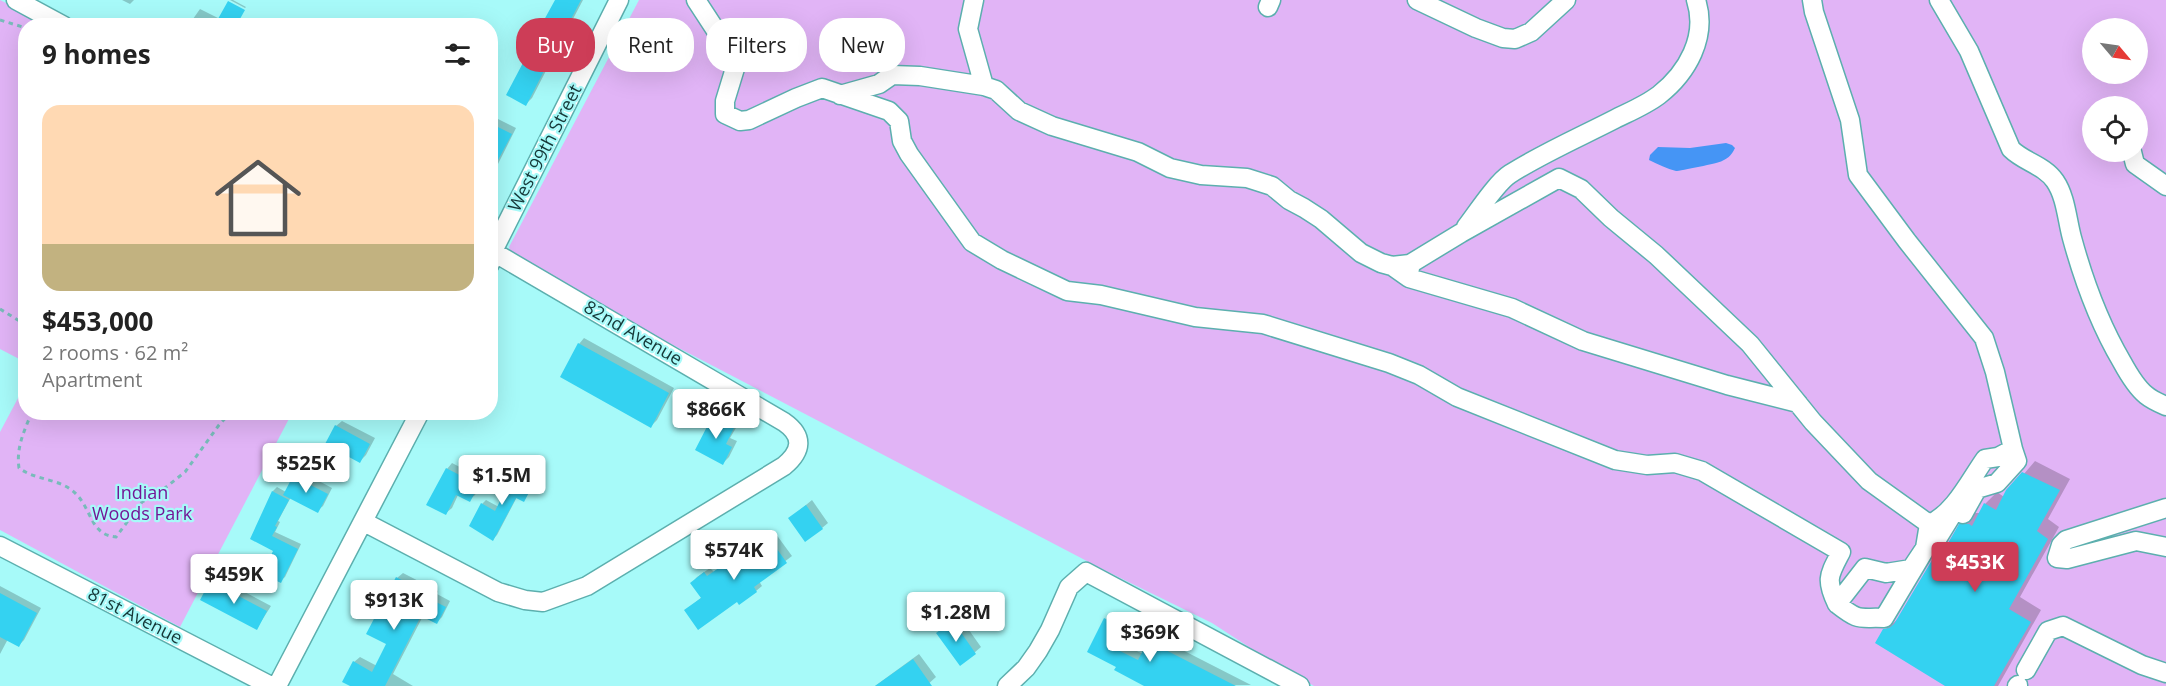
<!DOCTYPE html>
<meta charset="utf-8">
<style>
body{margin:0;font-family:"Open Sans",sans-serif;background:#f2f2f2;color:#222;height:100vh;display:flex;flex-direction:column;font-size:22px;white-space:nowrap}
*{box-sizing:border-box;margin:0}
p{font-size:20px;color:#767676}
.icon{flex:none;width:33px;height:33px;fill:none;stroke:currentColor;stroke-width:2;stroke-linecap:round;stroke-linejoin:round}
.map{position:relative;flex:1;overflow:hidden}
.side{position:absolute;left:18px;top:18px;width:480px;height:402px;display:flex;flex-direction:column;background:#fff;border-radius:24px;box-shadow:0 6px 24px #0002}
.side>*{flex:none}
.guide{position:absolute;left:516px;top:18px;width:570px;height:54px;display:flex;gap:12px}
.needle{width:39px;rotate:119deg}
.buttons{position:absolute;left:2082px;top:18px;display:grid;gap:12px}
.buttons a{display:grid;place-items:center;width:66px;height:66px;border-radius:50%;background:#fff;box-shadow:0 6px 24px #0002;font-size:30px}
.price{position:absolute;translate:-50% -51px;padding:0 14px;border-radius:6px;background:#fff;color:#222;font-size:20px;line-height:39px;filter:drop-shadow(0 2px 3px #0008)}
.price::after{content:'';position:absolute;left:50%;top:36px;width:18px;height:14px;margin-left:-9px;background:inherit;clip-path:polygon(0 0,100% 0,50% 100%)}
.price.on{background:#cd3d57;color:#fff}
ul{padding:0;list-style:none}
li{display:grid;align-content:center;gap:12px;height:318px;padding:0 24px}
li span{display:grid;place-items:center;height:186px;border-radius:18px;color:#555}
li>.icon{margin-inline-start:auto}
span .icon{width:108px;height:108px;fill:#fffc;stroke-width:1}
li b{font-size:26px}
h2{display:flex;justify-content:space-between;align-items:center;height:72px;padding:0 24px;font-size:26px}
.pill{padding:0 21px;border-radius:24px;background:#fff;box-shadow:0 6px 24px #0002;font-size:21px;line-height:54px}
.pill.on{background:#cd3d57;color:#fff}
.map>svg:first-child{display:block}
.green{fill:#e1b4f6;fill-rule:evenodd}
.water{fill:#4595f5}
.shadow{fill:#0003}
.building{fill:#34d2f1}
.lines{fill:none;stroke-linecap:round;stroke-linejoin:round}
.minor-casing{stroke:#5cafae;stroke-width:21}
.path{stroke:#78bbba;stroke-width:3;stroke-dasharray:4.5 4.5;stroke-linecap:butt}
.minor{stroke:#fff;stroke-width:18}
.labels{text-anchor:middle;stroke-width:4.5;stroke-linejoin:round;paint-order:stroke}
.street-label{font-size:18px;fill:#163838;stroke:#a7faf9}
.park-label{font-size:18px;fill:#741695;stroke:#a7faf9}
</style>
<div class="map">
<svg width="2166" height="686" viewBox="0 0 2166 686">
<rect width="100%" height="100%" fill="#a7faf9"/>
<path class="green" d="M0,0L50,25L26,26L25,362L0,349Z
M639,0H2166V686H1314L1269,660L1212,623L1104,570L531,271L511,254L509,247ZM2092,28H2138V74H2092ZM2092,106H2138V152H2092Z
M25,385L26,412L292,413L180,627L0,530V432Z"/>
<path class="water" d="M1726,143L1732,145L1735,148C1732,154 1729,158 1722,161C1719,163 1680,171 1676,171C1667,169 1658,164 1649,160L1650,155L1658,147L1690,148Z"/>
<path class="shadow" d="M122,0H134L130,4Z
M230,0H233L246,7L245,8Z
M556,0H583L565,34L559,40Z
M200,9L224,21L222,26H188Z
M532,54L550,63L532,98L526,104V60Z
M498,119L516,128L491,178L490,128Z
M584,338L674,388L657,420L651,426L579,344Z
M720,410L740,421L730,438L737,441L729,457L723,463L714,416Z
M342,421L375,438L366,455L360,461L336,426Z
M2035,461L2070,479L2048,519L2059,527L2020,597L2041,610L1998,686H1948L1885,630L1899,618L1936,556L1948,544L1960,525L1972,513H1981L1985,504L1997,492L2004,497Z
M452,463L483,479L475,495L469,500L458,495L452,508L446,513L447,469Z
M522,466L539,475L524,500L517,497L497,535L493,539L482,504L486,500L499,507L517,470Z
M300,471L332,488L323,506L317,511L291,497L278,521L280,522L275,532L301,544L285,577L280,581L275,550L252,538L273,491L277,487L286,492L294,477Z
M812,500L828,523L822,528L790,518Z
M773,530L792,556L759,581L762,586L756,591L737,600L686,610L702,597L692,583L697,577L710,568L714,572Z
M403,573L438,591L437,594L450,601L442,617L436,623L423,616L393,674L413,686H353L354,662L360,657L377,666L388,644L397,578Z
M216,577L271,606L257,628L202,599Z
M0,586L41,608L24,640L19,645L8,639L0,654Z
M1111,613L1128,622L1118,642L1143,654L1149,642L1155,636L1251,685L1148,686L1118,666L1106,619Z
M959,616L981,647L961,664L938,633Z
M919,654L936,677L926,686H875Z"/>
<path class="building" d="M555,0H581L559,42L538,31Z
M228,1L245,10L236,26H214Z
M525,59L545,69L526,106L506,95Z
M490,123L512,134L490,175Z
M578,343L669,393L651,428L560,377Z
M713,415L735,426L726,444L732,447L723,465L695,450Z
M335,425L370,444L360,463L325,444Z
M446,468L479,485L470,502L456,495L446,515L426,505Z
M516,469L536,479L524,502L516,498L493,541L469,526L481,503L495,511Z
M2022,472L2060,490L2037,531L2048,539L2009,609L2031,622L1994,686H1945L1875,643L1883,629L1889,628L1894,624L1935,555L1944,550L1959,524H1969L1972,526L1984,503L1996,510L2006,490Z
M293,476L328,494L318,513L283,495Z
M272,491L289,500L275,526L277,527L272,536L298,549L281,583L262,574L273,551L250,539Z
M806,505L823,529L805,542L788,518Z
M767,535L787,563L754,587L757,592L739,605L737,602L698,630L684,610L701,598L690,583L704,572L707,576Z
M396,577L434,597L432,600L446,607L437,624L421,616L385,686H350L342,682L353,661L372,672L386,644L366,634Z
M210,581L267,611L257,630L200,600Z
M0,593L37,613L19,647L0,637Z
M1104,618L1124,628L1114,648L1138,660L1148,641L1236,686H1144L1114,670L1116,667L1087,652Z
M953,621L976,654L960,666L936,633Z
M913,659L932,686H875Z"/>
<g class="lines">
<g class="minor-casing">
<path id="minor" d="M16,0L64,26
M696,0L728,49L736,65L725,101V114L740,121L749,120L796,98L822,88L889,111L899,121L902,141L909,154L972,242L1002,260L1067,291L1101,295L1195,317L1263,324L1389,363L1419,375L1457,397L1615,460L1647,465L1675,463L1702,471L1841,552C1829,575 1825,579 1837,604L1865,568L1886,573L1911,569L1925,548L1929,524C1954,514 1970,480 1985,459L1998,457L2013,449L2017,461L1997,483L1977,489L1963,514L1955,510L1934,544L1930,541L1884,618C1858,617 1860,622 1837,604
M974,0L968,29L984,86
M1417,0L1476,28L1503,38L1515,39L1531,32L1566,0
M1812,0L1814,12L1850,120L1858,175L1907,241L1984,338L1995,372L2013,449
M1939,0L1969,51L2011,149C2024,162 2044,165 2055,181C2066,197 2067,220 2072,238C2084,282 2099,323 2122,362C2128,373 2136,387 2146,395C2152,400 2159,403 2166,406
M1268,7L1271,0
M840,95L879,84L892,75L920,76L984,86L996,90L1019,111L1052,126L1138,152L1170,168L1201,175L1247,178L1272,186L1289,200L1304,208L1321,219L1361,253L1381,263L1392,266
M2132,152L2135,164L2166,186
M1466,227C1476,214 1497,182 1510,174C1543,153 1580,137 1615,119C1629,112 1646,105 1659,95C1687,73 1708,37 1696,0
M490,264L493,251L619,0
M1410,264V269H1400L1409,278L1392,266L1410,264L1461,233L1559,178L1581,189L1611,218L1656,255L1750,344L1813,422L1869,481L1929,524
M1409,278L1512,308L1583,341L1727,385L1798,403
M2166,508L2066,540L2061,545L2057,558L2067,559L2136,541L2166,547
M364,522L498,592L525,600L543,602L587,586L784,466C802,451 804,436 784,422L490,250
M0,546L271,686
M2026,670L2048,631L2063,626L2142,665L2166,673
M277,686L420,412
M1007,686L1026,668L1038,651L1050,630L1069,587L1086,572L1300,686
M2017,686L2018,685"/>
</g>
<path class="path" d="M0,20L26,28
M0,309L26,325
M32,412C24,431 16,448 19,468C36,481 62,478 77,495C92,511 91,535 116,537L142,502L160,492L185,472L219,425L231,412"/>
<use href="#minor" class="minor"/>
</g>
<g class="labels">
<g class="street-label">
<text transform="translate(545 148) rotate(-63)" y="6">West 99th Street</text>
<text transform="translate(633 333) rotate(30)" y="6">82nd Avenue</text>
<text transform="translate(135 616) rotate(27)" y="6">81st Avenue</text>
</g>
<g class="park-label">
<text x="142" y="499">Indian<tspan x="142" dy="21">Woods Park</tspan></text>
</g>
</g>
</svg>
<div class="buttons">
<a><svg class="needle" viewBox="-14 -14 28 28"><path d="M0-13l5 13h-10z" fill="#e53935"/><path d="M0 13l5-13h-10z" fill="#767676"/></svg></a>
<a><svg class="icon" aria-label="locate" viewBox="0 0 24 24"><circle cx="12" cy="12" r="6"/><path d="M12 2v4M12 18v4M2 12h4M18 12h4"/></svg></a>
</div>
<b class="price" style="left:716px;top:440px">$866K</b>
<b class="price" style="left:306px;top:494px">$525K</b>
<b class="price" style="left:502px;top:506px">$1.5M</b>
<b class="price" style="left:734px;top:581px">$574K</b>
<b class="price on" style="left:1975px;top:593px">$453K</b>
<b class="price" style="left:234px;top:605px">$459K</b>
<b class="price" style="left:394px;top:631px">$913K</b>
<b class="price" style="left:956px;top:643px">$1.28M</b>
<b class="price" style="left:1150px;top:663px">$369K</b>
<div class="guide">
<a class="pill on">Buy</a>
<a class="pill">Rent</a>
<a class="pill">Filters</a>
<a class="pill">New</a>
</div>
<section class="side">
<h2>9 homes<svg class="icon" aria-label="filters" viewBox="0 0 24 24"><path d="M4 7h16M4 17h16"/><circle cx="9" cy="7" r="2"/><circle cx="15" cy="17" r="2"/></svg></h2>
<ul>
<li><span style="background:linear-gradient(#ffd9b3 75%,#c2b280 0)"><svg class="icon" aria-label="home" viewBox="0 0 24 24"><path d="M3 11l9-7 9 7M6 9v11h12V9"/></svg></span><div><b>$453,000</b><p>2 rooms · 62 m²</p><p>Apartment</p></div></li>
</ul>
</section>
</div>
